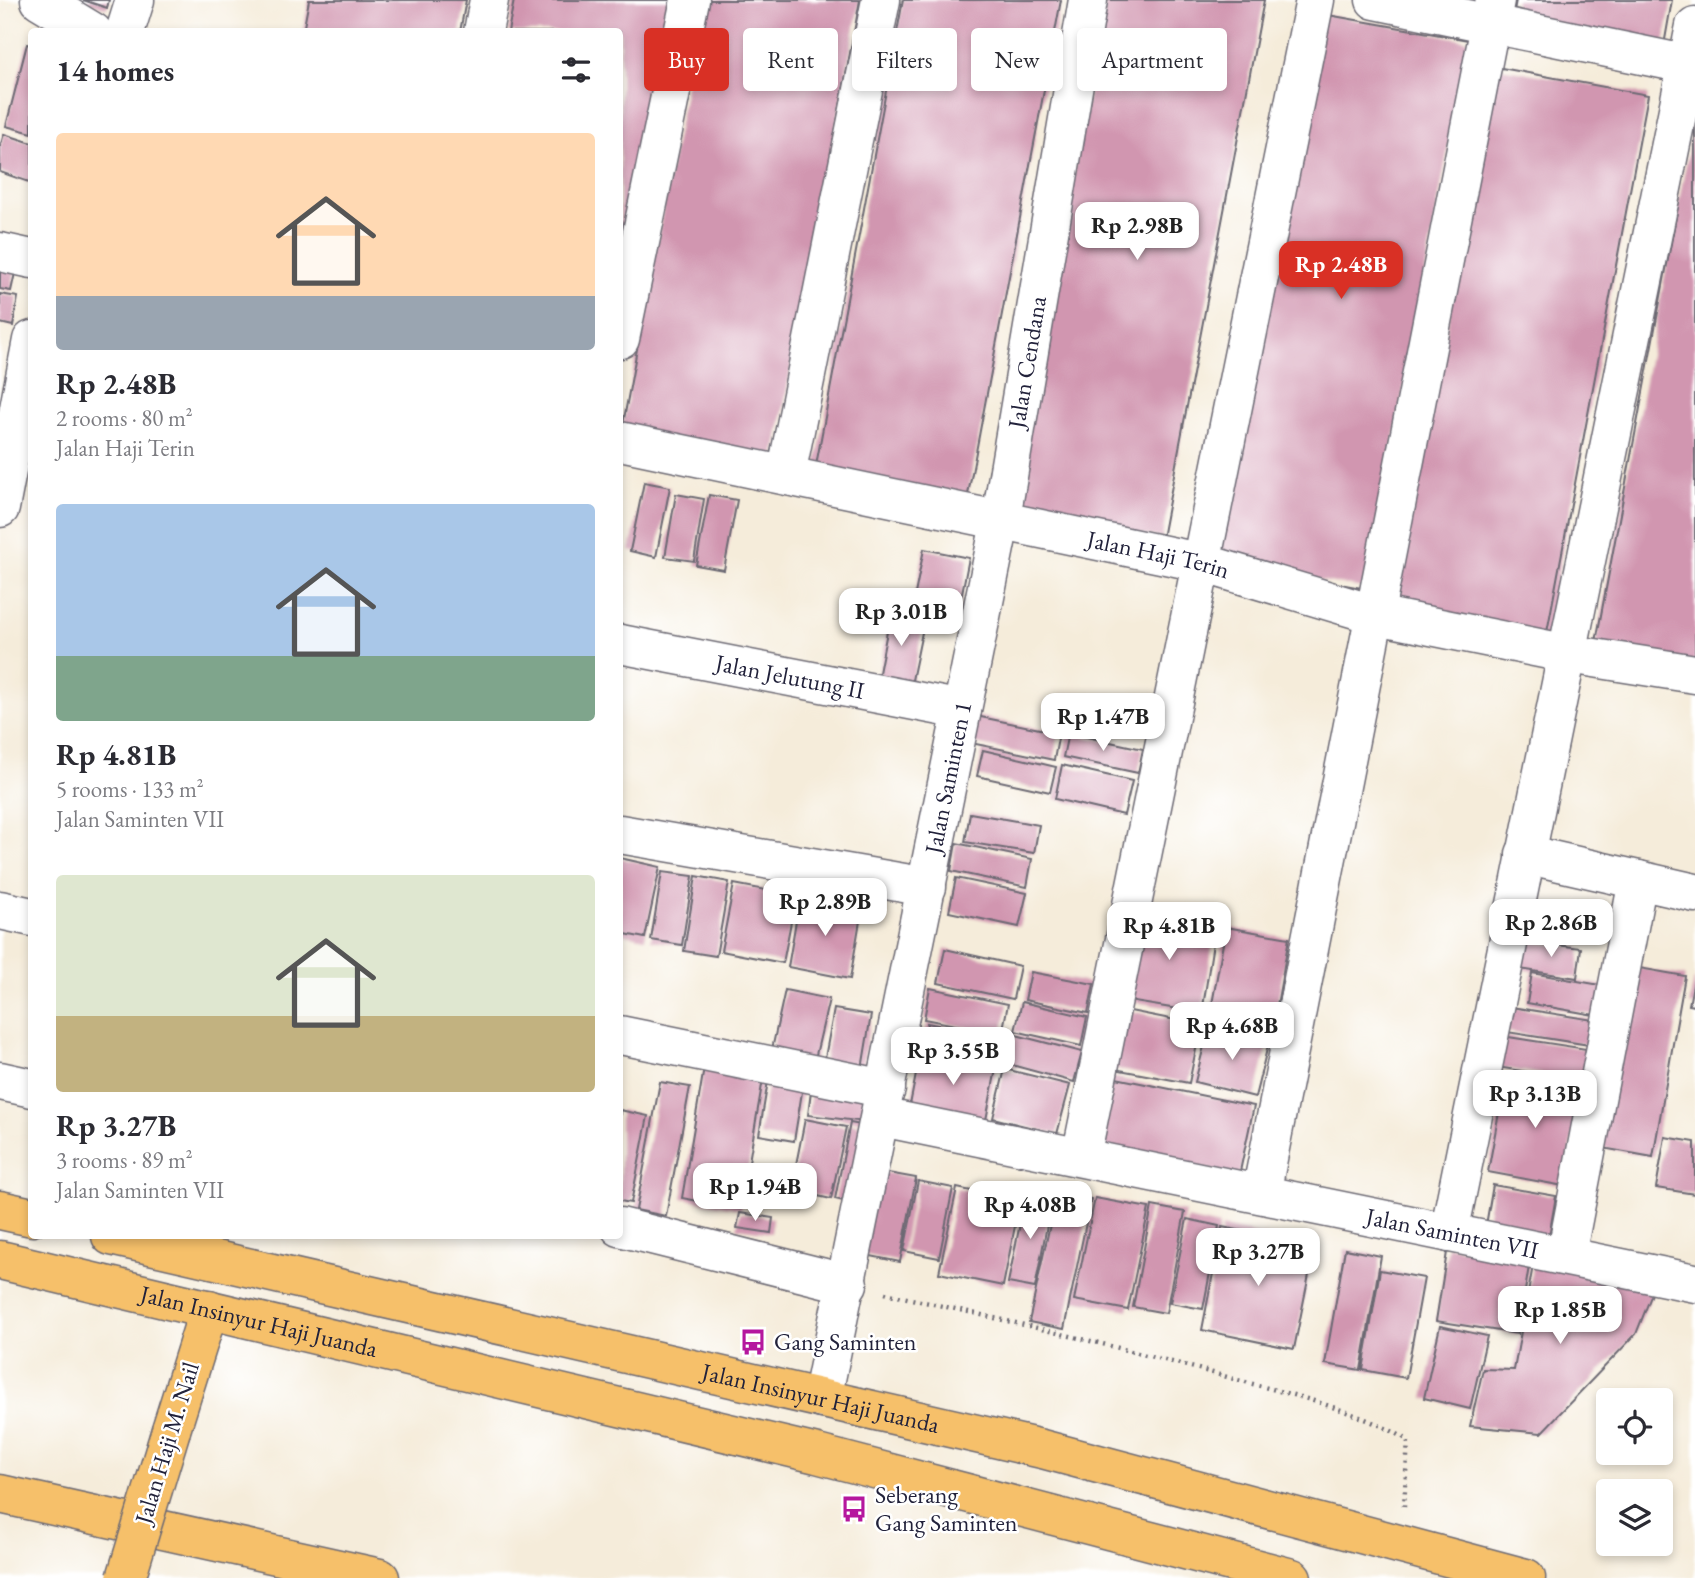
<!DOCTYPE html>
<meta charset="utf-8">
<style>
body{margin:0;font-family:"EB Garamond",serif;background:#f2f2f3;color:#2b2b33;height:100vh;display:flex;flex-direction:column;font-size:26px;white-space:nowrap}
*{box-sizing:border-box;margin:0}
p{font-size:23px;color:#7c7c81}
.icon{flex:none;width:38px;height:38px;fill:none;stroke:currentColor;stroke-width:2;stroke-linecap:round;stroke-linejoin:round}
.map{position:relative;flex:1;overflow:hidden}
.sheet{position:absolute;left:28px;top:28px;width:595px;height:1211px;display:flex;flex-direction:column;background:#fff;border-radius:7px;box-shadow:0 4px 10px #0003}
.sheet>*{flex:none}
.guide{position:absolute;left:644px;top:28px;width:665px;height:63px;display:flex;gap:14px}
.controls{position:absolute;left:1596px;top:1388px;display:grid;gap:14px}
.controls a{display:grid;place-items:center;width:77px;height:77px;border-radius:7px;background:#fff;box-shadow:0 4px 10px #0003;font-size:35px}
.price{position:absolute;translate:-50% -60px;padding:0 16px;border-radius:14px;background:#fff;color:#222;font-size:23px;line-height:46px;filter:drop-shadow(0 2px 4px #0008)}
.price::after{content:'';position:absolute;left:50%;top:42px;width:21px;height:16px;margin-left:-10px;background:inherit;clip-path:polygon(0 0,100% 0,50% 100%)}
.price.selected{background:#d93025;color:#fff}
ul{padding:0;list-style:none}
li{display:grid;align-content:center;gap:14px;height:371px;padding:0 28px}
li span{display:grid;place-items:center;height:217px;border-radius:7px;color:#555}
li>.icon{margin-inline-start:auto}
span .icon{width:126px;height:126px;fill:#fffc;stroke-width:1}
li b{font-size:30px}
h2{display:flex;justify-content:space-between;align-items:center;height:84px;padding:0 28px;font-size:30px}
.tag{padding:0 24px;border-radius:7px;background:#fff;box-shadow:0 4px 10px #0003;font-size:24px;line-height:63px}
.tag.selected{background:#d93025;color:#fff}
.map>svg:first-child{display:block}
.building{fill:#d196b0}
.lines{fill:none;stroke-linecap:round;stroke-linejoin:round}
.minor-casing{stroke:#6c6973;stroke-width:41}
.major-casing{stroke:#6c6973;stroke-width:41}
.highway-casing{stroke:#6c6973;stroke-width:41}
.path{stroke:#6c6973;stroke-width:4.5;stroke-dasharray:2 5;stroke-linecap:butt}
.minor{stroke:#fff;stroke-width:38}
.major{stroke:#f6c06b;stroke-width:38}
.highway{stroke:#f6c06b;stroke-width:38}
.major-bridge-casing{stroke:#6c6973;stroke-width:41;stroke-linecap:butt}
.major-bridge{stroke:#f6c06b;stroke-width:38}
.labels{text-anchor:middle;stroke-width:5;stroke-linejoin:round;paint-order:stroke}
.street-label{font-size:24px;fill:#22223b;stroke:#fff}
.poi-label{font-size:24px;fill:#22223b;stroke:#fff;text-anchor:start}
</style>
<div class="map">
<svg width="1695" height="1578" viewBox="0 0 1695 1578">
<rect width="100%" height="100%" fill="#fff"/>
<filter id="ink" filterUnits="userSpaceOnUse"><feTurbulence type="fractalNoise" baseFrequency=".0143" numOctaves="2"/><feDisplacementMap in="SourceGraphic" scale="14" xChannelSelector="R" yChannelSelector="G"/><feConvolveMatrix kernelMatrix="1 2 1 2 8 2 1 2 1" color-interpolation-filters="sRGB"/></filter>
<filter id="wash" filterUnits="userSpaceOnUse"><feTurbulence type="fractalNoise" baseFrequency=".00686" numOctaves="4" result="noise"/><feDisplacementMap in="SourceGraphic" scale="28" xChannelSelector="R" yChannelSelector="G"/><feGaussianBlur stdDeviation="1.57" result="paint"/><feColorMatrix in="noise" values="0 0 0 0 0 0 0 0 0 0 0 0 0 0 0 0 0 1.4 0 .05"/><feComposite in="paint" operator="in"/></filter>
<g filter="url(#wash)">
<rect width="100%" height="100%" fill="#f5ecda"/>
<g id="blocks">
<path class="building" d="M83,0H109L107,8Z
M309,0H466L460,32H303Z
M514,0H671L620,268V32H508Z
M702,0H860L773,464L621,435Z
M903,0H1061L966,505L814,476Z
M1106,0H1264L1162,538L1011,510Z
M1516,0H1672L1663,51L1512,22Z
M1317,13L1468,40L1367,589L1214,561Z
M27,44L32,45V133L6,126Z
M1496,67L1648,95L1545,643L1393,615Z
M1694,121H1695V666L1595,647Z
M4,134L32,143V183L0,172V147Z
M0,261L17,264L11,291L0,289Z
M0,294L18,297L13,326L0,323Z
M644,482L670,487L656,557L630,551Z
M676,494L704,499L694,561L665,557Z
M709,495L737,500L724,570L696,565Z
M924,549L969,558L957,618L912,609Z
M891,611L925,618L911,685L878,678Z
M971,715L1059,733L1054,760L966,742Z
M1068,733L1143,749L1138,773L1063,757Z
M983,750L1056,767L1050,792L977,776Z
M1062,765L1132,781L1124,815L1055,799Z
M970,813L1039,825L1034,853L965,842Z
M956,843L1032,859L1027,887L951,871Z
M620,858L660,867L645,938L620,933Z
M662,872L693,876L682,945L651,940Z
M696,876L729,882L716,956L684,951Z
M956,878L1027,893L1019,927L949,912Z
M734,884L796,896L783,963L721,951Z
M800,898L862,909L850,979L788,967Z
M1137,911L1216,924L1202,1013L1122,1000Z
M1226,927L1289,938L1272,1033L1209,1021Z
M1524,941L1581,948L1577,978L1520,969Z
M945,949L1020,966L1013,999L938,983Z
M1628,966L1685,976L1653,1157L1597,1147Z
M1031,972L1094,984L1088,1013L1025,1000Z
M1532,973L1606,986L1600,1016L1527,1003Z
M1694,980H1695V1006L1689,1005Z
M930,988L1008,1004L1002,1034L924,1019Z
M785,990L829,999L812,1072L769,1063Z
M1022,1002L1087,1017L1081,1046L1015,1031Z
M1511,1007L1600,1021L1596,1046L1507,1032Z
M834,1009L871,1015L860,1081L822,1074Z
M1120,1009L1201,1025L1189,1083L1109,1068Z
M927,1023L1001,1037L996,1061L923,1047Z
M1209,1026L1269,1041L1255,1097L1195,1082Z
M1016,1035L1082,1052L1074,1082L1008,1064Z
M1502,1036L1593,1050L1588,1082L1497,1067Z
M920,1054L996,1069L986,1120L910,1105Z
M705,1062L764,1073L741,1209L682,1198Z
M1005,1069L1070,1085L1057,1134L993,1118Z
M1506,1074L1582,1088L1564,1186L1488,1172Z
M1111,1077L1254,1106L1239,1176L1097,1147Z
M768,1081L803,1086L794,1141L759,1135Z
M660,1082L690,1087L666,1216L636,1210Z
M812,1083L877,1090L873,1123L808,1115Z
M620,1110L648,1116L631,1203L620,1201Z
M805,1119L846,1127L831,1199L791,1190Z
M850,1123L872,1127L857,1204L835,1199Z
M1665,1137L1695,1142V1194L1656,1188Z
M877,1171L916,1178L900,1262L861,1254Z
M918,1181L953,1188L939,1258L904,1251Z
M1493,1185L1556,1196L1548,1242L1485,1231Z
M957,1188L1020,1201L1003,1286L939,1273Z
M1057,1192L1091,1199L1064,1329L1029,1322Z
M1026,1194L1052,1199L1035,1288L1008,1283Z
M1095,1198L1149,1208L1128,1310L1074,1300Z
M1152,1206L1185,1212L1166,1313L1133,1307Z
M740,1213L773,1218L771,1233L737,1228Z
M1187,1219L1219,1226L1203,1309L1170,1303Z
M1222,1227L1315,1245L1294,1349L1202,1330Z
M1448,1246L1530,1260L1518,1334L1436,1321Z
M1345,1249L1381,1256L1361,1370L1325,1364Z
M1534,1260L1655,1286L1636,1334L1541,1433L1470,1426L1483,1369L1514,1370Z
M1380,1270L1424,1278L1406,1378L1363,1370Z
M1440,1326L1487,1336L1470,1409L1424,1398Z"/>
</g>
</g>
<g filter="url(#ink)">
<use href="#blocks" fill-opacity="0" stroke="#6c6973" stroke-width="2"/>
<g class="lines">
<g class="minor-casing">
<g id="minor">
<path d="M40,0L93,32"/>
<path d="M1375,0L1695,66"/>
<path d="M125,32L135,0"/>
<path d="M483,32L489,0"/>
<path d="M0,252L32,259"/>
<path d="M620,339L690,0"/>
<path id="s1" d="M620,441L1199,562L1376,615L1569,654L1695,674"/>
<path d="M786,475L881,0"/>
<path d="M0,508L32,340"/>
<path id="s2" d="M620,644L962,710"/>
<path d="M620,834L927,887"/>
<path d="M1525,854L1695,893"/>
<path d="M0,910L32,917"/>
<path d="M620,1035L886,1089"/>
<path d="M0,1081L32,1088"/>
<path id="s3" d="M881,1117L1695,1283"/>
<path d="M1081,1157L1315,0"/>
<path d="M1261,1194L1495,0"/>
<path d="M620,1227L848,1284"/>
<path d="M1449,1233L1695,26"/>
<path d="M1566,1256L1638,880"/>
<path id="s4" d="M822,1399L1001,518L1088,0"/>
</g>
</g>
<g class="major-casing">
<path id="major" d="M171,1430L209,1309"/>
</g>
<g class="highway-casing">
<g id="highway">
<path d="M0,1210L32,1217"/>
<path id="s5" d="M111,1236L1042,1449L1526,1578"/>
<path id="s6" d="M0,1260L817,1454L1292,1578"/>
<path d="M0,1494L380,1578"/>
</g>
</g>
<path class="path" d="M885,1293C1000,1319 1114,1345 1227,1377C1285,1393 1356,1409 1408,1440L1404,1506"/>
<use href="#minor" class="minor"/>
<use href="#major" class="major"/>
<use href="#highway" class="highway"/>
<g class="major-bridge-casing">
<path id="major-bridge" d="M126,1578L171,1430"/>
</g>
<use href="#major-bridge" class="major-bridge"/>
</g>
</g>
<defs>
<g id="bus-bare" transform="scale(2.1)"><path d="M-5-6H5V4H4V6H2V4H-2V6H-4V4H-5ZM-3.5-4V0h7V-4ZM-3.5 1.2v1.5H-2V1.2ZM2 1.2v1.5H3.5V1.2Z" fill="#b5179e" stroke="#fff" stroke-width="2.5" paint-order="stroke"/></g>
</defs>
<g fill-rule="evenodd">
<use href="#bus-bare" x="753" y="1342"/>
<use href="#bus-bare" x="854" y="1509"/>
</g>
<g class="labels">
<g class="street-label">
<text dy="8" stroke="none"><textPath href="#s4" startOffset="1057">Jalan Cendana</textPath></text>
<text dy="8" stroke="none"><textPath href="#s1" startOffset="550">Jalan Haji Terin</textPath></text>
<text dy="8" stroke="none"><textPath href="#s2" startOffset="173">Jalan Jelutung II</textPath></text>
<text dy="8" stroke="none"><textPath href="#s4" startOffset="634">Jalan Saminten 1</textPath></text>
<text dy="8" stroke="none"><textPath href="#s3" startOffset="583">Jalan Saminten VII</textPath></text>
<text dy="8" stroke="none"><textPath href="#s6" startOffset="266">Jalan Insinyur Haji Juanda</textPath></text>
<text dy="8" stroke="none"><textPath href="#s5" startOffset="728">Jalan Insinyur Haji Juanda</textPath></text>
<text transform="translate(167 1443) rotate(-73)" y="8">Jalan Haji M. Nail</text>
</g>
<g class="poi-label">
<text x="774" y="1350">Gang Saminten</text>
<text x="875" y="1503">Seberang<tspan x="875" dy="28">Gang Saminten</tspan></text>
</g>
</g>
</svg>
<div class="controls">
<a><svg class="icon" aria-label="locate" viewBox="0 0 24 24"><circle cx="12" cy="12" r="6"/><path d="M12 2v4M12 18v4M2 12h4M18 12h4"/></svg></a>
<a><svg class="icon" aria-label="layers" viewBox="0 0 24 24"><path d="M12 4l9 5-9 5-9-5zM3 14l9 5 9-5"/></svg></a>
</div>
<b class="price" style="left:1137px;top:262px">Rp 2.98B</b>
<b class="price selected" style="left:1341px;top:301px">Rp 2.48B</b>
<b class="price" style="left:901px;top:648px">Rp 3.01B</b>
<b class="price" style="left:1103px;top:753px">Rp 1.47B</b>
<b class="price" style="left:825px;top:938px">Rp 2.89B</b>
<b class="price" style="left:1551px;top:959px">Rp 2.86B</b>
<b class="price" style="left:1169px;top:962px">Rp 4.81B</b>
<b class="price" style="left:1232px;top:1062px">Rp 4.68B</b>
<b class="price" style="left:953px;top:1087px">Rp 3.55B</b>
<b class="price" style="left:1535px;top:1130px">Rp 3.13B</b>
<b class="price" style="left:755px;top:1223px">Rp 1.94B</b>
<b class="price" style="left:1030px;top:1241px">Rp 4.08B</b>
<b class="price" style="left:1258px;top:1288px">Rp 3.27B</b>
<b class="price" style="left:1560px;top:1346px">Rp 1.85B</b>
<div class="guide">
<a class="tag selected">Buy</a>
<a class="tag">Rent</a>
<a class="tag">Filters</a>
<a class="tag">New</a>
<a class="tag">Apartment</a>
</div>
<section class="sheet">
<h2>14 homes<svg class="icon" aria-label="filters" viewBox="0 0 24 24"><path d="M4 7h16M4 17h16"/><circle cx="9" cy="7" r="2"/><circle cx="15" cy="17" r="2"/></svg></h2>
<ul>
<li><span style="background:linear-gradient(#ffd9b3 75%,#9aa5b1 0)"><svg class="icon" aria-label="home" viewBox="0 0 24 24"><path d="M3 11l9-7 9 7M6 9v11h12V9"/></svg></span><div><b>Rp 2.48B</b><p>2 rooms · 80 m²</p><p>Jalan Haji Terin</p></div></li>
<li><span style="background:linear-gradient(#a9c7e8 70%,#7fa58c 0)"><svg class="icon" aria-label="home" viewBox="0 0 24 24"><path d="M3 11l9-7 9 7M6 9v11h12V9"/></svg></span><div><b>Rp 4.81B</b><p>5 rooms · 133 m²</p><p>Jalan Saminten VII</p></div></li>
<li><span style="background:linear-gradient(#dfe7d0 65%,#c2b280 0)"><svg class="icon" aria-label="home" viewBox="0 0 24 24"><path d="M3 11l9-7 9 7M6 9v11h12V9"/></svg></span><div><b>Rp 3.27B</b><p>3 rooms · 89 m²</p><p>Jalan Saminten VII</p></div></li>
</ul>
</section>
</div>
